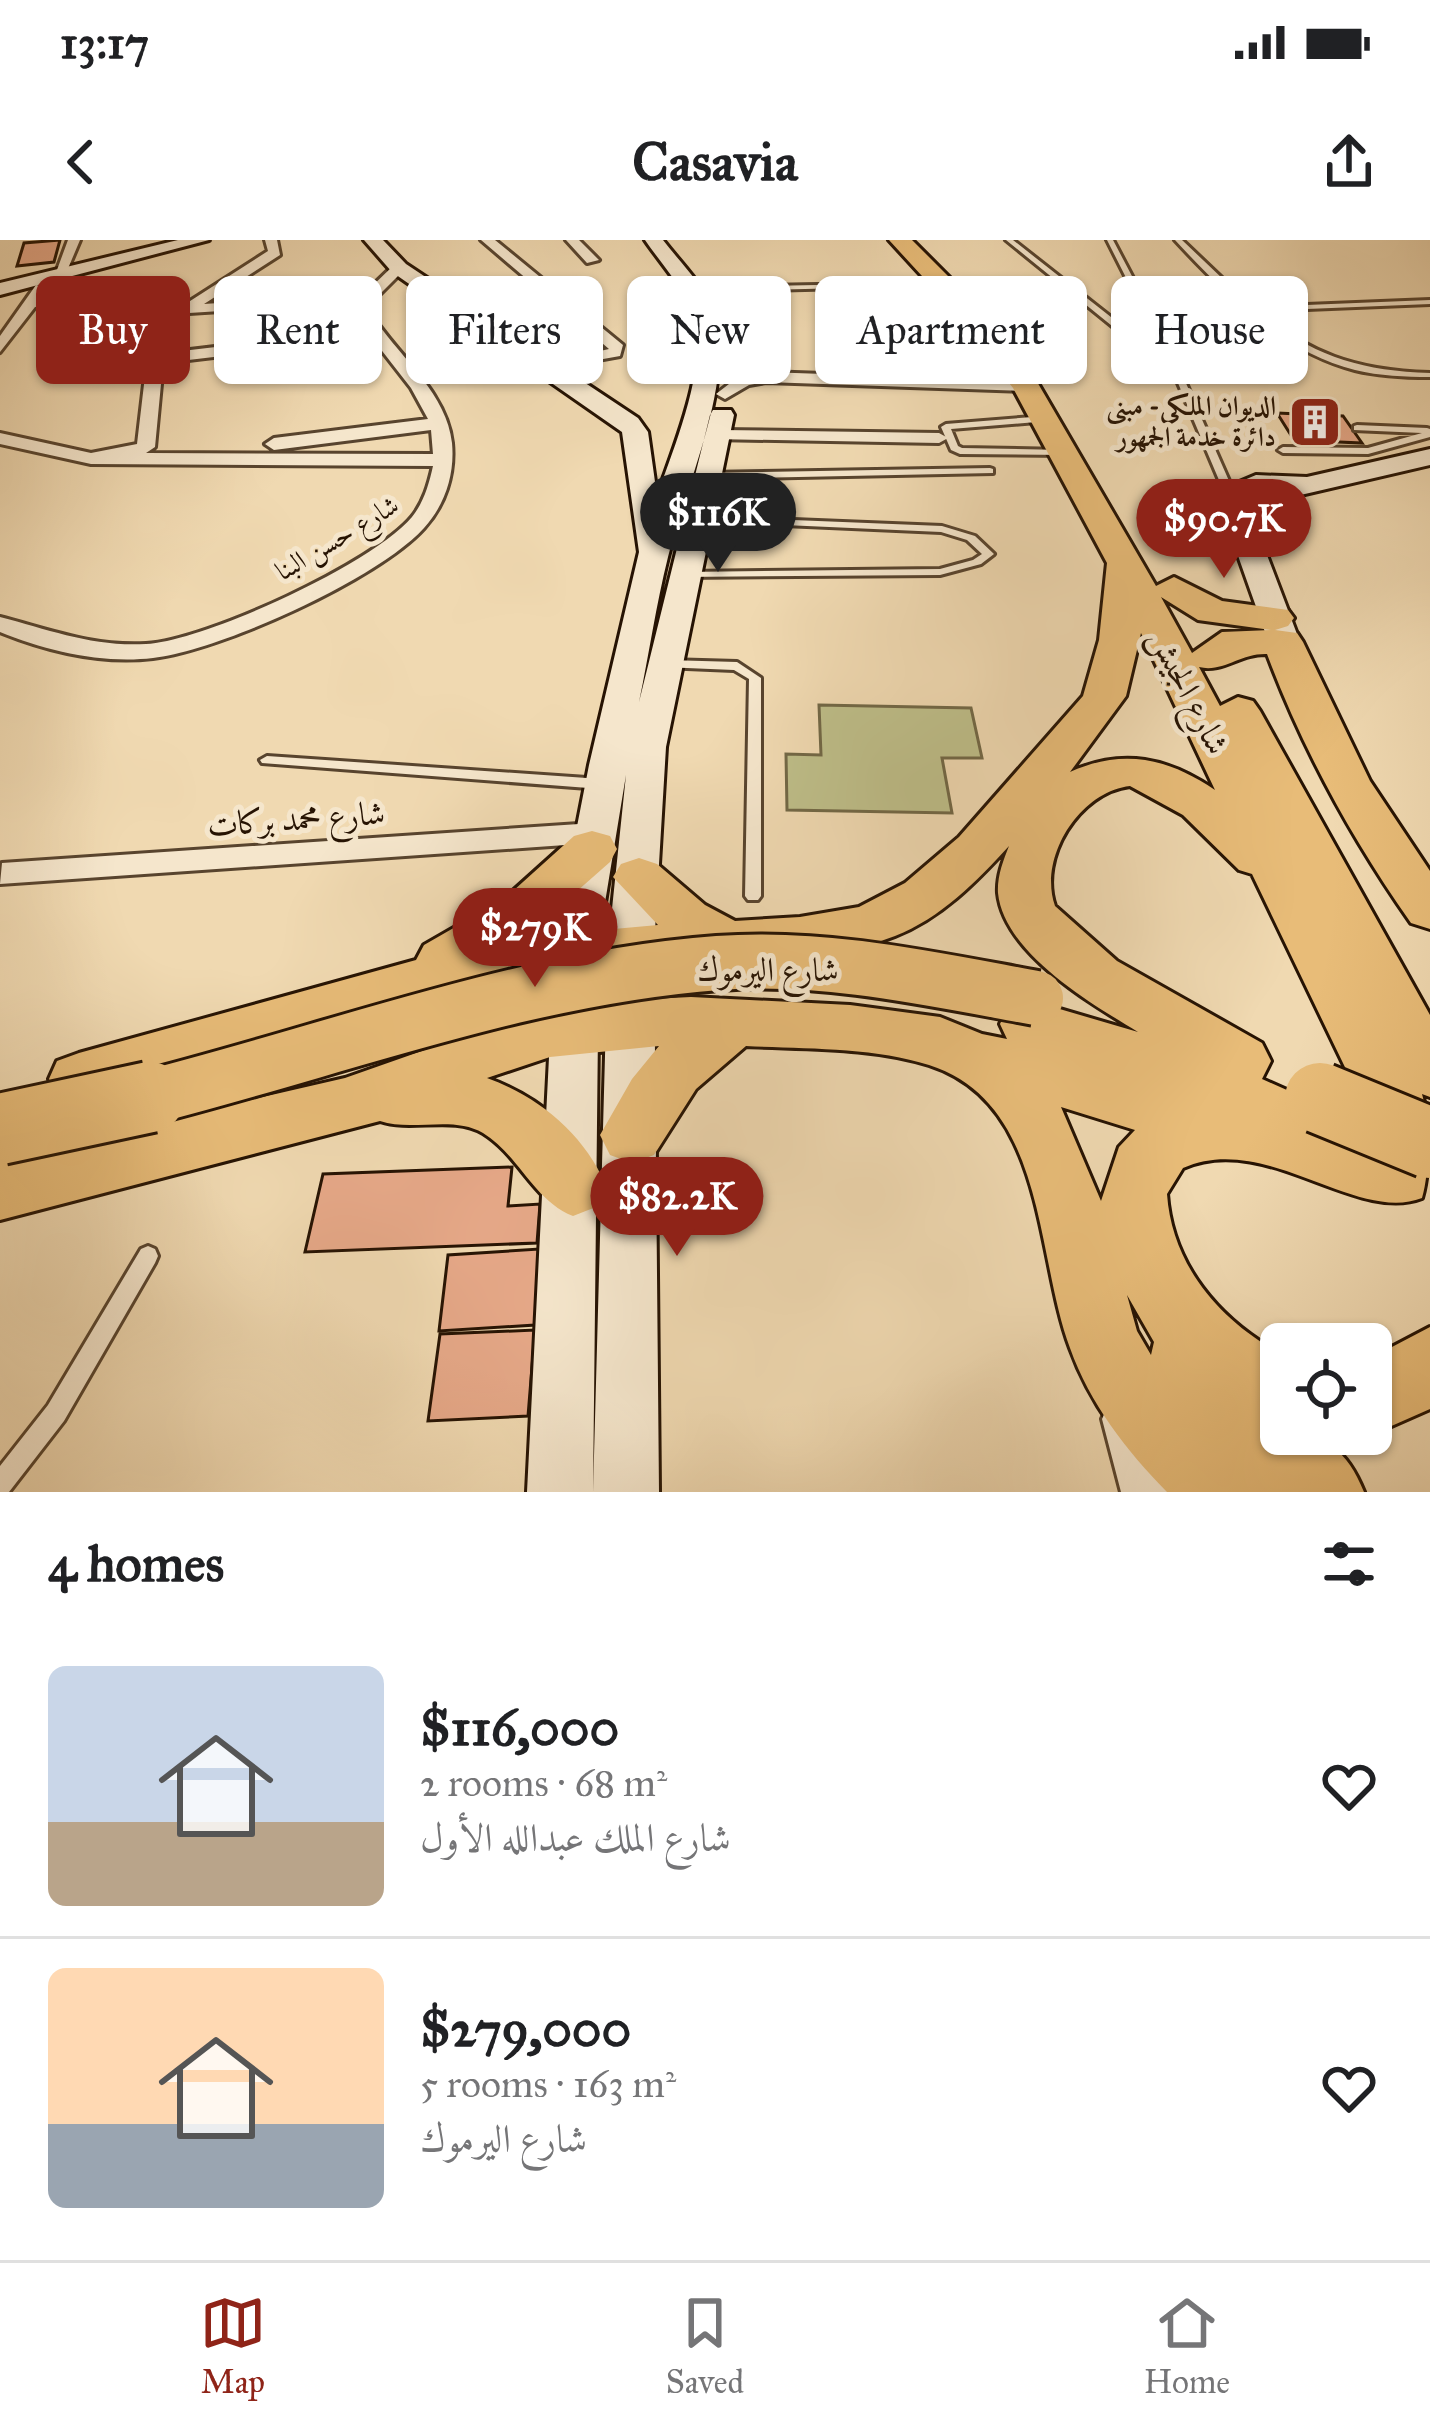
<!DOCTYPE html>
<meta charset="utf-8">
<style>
body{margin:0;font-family:"IM FELL Great Primer",Amiri,serif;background:#f2f2f2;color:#202124;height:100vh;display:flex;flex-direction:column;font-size:45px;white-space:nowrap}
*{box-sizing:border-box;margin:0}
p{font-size:39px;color:#757577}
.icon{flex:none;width:66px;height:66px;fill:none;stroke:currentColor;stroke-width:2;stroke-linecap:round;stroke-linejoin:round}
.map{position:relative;height:1252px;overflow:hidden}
.panel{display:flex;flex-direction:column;background:#fff;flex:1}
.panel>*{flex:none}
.banner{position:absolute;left:36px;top:36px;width:1359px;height:108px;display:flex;gap:24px}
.buttons{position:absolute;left:1260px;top:1083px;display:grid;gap:24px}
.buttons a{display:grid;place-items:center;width:132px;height:132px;border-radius:18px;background:#fff;box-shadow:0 3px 9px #0004;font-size:60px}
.price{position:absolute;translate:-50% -102px;padding:0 27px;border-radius:42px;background:#8f2418;color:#fff;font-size:39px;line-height:78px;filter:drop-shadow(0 3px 6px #0008)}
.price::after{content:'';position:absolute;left:50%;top:72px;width:36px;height:27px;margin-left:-18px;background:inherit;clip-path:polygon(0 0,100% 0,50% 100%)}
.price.on{background:#222;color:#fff}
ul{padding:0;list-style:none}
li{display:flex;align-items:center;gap:36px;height:300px;padding:0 48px}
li+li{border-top:3px solid #e0e0e0}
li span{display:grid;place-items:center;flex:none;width:336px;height:240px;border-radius:18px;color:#555}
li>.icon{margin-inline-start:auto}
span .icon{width:144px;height:144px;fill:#fffc;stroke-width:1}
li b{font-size:51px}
h2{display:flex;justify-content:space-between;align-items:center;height:144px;padding:0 48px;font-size:51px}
.pill{padding:0 42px;border-radius:18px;background:#fff;box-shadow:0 3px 9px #0004;font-size:42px;line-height:108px}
.pill.on{background:#8f2418;color:#fff}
.status{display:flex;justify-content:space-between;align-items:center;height:84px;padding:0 60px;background:#fff;direction:ltr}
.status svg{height:33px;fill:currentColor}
header{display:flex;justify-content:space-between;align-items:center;height:156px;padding:0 48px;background:#fff;font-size:54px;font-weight:700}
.tab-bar{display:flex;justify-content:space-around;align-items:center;height:168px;border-top:3px solid #e0e0e0;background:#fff;font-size:33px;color:#757577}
.tab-bar a{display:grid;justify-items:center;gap:6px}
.tab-bar .on{color:#8f2418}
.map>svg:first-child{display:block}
.green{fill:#bebe89;stroke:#726846;stroke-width:3}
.building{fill:#e7a989;stroke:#261303;stroke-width:3}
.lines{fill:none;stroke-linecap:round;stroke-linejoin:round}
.lane-casing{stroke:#58442e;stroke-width:6}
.street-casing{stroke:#58442e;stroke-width:6}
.secondary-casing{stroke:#261303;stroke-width:6}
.highway-casing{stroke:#261303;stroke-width:6}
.lane{fill:#f5e6cc;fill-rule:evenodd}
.street{fill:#f5e6cc;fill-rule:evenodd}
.secondary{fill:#f5e6cc;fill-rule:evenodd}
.highway{fill:#e8bc78;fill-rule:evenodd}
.highway-bridge-far1-casing{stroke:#261303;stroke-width:60;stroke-linecap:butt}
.highway-bridge-casing{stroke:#261303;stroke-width:76;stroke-linecap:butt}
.highway-bridge-far1{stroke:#e8bc78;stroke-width:54}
.highway-bridge{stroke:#e8bc78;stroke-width:70}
.labels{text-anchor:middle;stroke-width:10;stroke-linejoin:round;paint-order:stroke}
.far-poi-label{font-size:27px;font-weight:bold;fill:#261303;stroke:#f5e6cc;text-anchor:end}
.far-street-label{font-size:27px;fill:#261303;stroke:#f5e6cc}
.street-label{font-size:33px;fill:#261303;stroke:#f5e6cc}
</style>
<div class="status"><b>13:17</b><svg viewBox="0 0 49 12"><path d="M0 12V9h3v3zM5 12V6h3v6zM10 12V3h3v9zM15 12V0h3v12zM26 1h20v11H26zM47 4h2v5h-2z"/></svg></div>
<header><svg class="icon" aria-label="back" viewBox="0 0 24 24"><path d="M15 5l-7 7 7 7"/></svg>Casavia<svg class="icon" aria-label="share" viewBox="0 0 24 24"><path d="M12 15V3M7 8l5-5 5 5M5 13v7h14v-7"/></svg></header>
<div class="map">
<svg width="1430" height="1252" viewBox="0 0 1430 1252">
<rect width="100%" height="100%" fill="#f0d9b1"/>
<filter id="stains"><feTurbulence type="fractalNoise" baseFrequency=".00167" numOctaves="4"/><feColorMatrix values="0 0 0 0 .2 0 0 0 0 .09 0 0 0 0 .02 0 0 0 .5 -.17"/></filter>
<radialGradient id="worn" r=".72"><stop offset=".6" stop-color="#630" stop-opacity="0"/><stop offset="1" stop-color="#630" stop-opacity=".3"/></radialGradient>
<path class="green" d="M819,465L971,468L982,518H942L952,573L787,570L786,514L821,515Z"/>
<path class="building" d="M60,0L54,22L17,26L24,3Z
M1277,173L1343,176L1362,203L1294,200Z
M512,927L508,966L540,964L537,1003L305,1012L323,934Z
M539,1009L535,1085L439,1091L448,1015Z
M535,1090L528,1176L428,1181L440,1094Z"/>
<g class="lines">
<g class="lane-casing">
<path id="lane" d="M1006,0H1013L1144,103L1163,111L1107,0H1113L1174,116L1237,259L1236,261L1227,259L1167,117L1138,107Z
M1175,0H1182L1246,61L1282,66L1430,60V64L1282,70L1251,66C1308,114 1356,131 1430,133V137C1405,137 1380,136 1355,130C1283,112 1224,53 1175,0Z
M922,43L924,46L765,50L761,48L765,46Z
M1045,176L1048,177V181L951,189L958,206L962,208L1063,210L1066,211V215L960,214L951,210L941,187L946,184Z
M1357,185L1427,188L1430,189V197L1368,214L1283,213L1278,210L1283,207L1368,208L1422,193L1354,190V186Z
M990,228L993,229V233L708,239L703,236L708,233Z
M697,276L942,286L975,296L994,314L981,324L940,335L679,337L677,335L683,332L940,329L973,320L982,314L967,300L941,292L693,281L692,279Z
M667,420L737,422L761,438V656L758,660H748L745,656L749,439L734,430L663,427V421Z
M267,516L601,539L608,544L601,549L262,523L260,520Z
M148,1006L155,1009L158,1016L155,1023L64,1181L9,1252H0V1226L48,1165L141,1009Z"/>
</g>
<g class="street-casing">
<path id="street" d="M68,0H80L64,38H54Z
M265,0H277L280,15L204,64L365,53L394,25L406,28L376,58V81C403,120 447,155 452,203C455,234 445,265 424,288C378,339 221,410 153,418C102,424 47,411 0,392V377C50,390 93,407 146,404C205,401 374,323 412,277C424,262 429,244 433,226L91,224L0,204V193L91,213L137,204L147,119L162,79L268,11ZM362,62L360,81L366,89L165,113L177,81L189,73ZM372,98L411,148L428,179L274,198L265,204L274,210L431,190L433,214L146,213L155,207L163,123Z
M481,0H495L623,105L620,116L542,130V124L609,109Z
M566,0H579L599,20L587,23Z
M36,45L48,48L41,58L130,51L137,55L35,67L0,112V96Z
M766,132L1026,141L1034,146L1026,151L766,142L749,145L725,159L716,154L738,137Z
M719,190L939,193L948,198L939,203L713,199L710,195Z
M594,583L609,593L594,603L0,644L2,623Z
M1125,1156L1141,1163L1169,1252H1121L1102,1179L1109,1163Z"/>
</g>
<g class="secondary-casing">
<path id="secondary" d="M178,0H209L0,55V43Z
M364,0H383L406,24L638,178L648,192L657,256C673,209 712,119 692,71C682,46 660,22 645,0H663C681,24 713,54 718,84C729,155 685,248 668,317C656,365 649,414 639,462L710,175L713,170H731L734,175L666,507L654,707L659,1252H593L608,707L626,535L599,699L593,1252H527L555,699L589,525L639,312L622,192L392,32Z
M1430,209V225L1279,260L1261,251L1246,260L1300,402L1283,412L1271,409L1218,259L1230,246L1256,235L1307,237Z"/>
</g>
<g class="highway-casing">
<path id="highway" d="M889,0H912L962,50L1036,140L1156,346L1174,337L1222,361L1288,370L1294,378L1288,386L1275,390L1297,393L1303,402L1370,541L1430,631V689L1411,683C1352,599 1303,510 1267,414C1240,413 1223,433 1199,427L1220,466L1238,457L1253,461L1260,471L1430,775V857L1422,854C1430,882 1430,930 1422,958C1356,984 1265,891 1183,928L1167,954C1172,1025 1219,1080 1281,1114V1194C1326,1194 1347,1210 1364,1252H1167C1126,1210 1090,1164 1070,1108C1035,1015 1047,863 929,825C873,807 805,809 746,806L696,849L654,915L632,923L610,915L600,895L632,839L659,806L550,817L487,838C539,857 583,893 606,945L596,967L573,976C533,960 520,916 483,893C453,875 412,892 380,881L0,980V918L345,838L524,775L592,762L691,757L850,765L940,777L982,794L1007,799L1000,784L1008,767L1029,760L1138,792C1092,764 1004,713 998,653C997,637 1003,621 1009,606C976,642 941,678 895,696C832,721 765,721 698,724C635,728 571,732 508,744C362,770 223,830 79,865L57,857L49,839L57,821L79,813L416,720L424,705L504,659L574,596L592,591L610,596L617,609L610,622L525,697L658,685L613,637L621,624L639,618L657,624L705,665L735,681L800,677L859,667L905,643L959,597L1083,456L1099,400L1107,323L1013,148L944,60ZM1161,357L1198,380L1271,390L1222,392L1192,413ZM1141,393L1215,550C1168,518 1123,508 1070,532L1126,456ZM1130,546L1183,575L1239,630L1252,634L1381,902L1335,887L1325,867L1262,839L1271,821L1262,803L1117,721L1055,666C1038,618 1079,552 1130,546ZM1061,867L1135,890L1119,907L1101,961ZM1127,1055L1154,1102L1151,1115L1137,1091Z
M1430,1087V1169L1371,1195L1369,1194L1371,1118Z"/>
</g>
<use href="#lane" class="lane"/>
<use href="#street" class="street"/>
<use href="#secondary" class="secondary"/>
<use href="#highway" class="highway"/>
<g class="highway-bridge-far1-casing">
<path id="highway-bridge-far1" d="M1320,858L1325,860
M138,860C331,812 518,738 718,723C824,715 932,739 1036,758"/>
</g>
<g class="highway-bridge-casing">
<path id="highway-bridge" d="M1320,858L1430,903
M0,889L150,857"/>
</g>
<use href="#highway-bridge-far1" class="highway-bridge-far1"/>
<use href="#highway-bridge" class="highway-bridge"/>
</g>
<defs>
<g id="building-square" transform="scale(2.7)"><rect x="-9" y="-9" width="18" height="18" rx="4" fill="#8f2418" stroke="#f5e6cc"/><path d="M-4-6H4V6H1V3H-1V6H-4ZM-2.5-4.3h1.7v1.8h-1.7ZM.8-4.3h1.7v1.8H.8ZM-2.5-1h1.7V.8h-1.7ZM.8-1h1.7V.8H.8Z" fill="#fff"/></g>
</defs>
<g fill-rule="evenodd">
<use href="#building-square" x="1315" y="182"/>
</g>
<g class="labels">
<g class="far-poi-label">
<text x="1276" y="175">الديوان الملكي- مبنى<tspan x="1276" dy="31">دائرة خدمة الجمهور</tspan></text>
</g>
<g class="far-street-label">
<text transform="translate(337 298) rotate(-31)" y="9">شارع حسن البنا</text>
</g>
<g class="street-label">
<text transform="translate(1190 451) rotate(63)" y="12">شارع الجيش</text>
<text transform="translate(296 578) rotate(-4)" y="12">شارع محمد بركات</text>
<text x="768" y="741">شارع اليرموك</text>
</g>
</g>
<rect width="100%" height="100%" filter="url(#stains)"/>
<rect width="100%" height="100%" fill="url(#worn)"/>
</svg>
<div class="buttons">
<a><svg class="icon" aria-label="locate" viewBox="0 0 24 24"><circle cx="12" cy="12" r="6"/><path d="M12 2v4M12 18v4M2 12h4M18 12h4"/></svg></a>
</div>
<b class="price on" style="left:718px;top:335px">$116K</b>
<b class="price" style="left:1224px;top:341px">$90.7K</b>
<b class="price" style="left:535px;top:750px">$279K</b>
<b class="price" style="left:677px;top:1019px">$82.2K</b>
<div class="banner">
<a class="pill on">Buy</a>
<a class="pill">Rent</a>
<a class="pill">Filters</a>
<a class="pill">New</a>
<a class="pill">Apartment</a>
<a class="pill">House</a>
</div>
</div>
<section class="panel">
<h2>4 homes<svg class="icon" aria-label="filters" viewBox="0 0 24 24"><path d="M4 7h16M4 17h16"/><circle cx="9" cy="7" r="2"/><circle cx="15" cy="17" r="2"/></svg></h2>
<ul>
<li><span style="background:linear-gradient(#c9d6e8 65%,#b9a48a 0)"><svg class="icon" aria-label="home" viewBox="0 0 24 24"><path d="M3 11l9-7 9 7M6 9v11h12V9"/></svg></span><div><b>$116,000</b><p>2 rooms · 68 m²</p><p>شارع الملك عبدالله الأول</p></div><svg class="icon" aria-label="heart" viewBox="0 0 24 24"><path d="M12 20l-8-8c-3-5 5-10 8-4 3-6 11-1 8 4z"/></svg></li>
<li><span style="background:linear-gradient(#ffd9b3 65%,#9aa5b1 0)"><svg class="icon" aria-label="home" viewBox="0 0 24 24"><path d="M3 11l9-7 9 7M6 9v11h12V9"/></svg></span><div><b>$279,000</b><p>5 rooms · 163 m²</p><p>شارع اليرموك</p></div><svg class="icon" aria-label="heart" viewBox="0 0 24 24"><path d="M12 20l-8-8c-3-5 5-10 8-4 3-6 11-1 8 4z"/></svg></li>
</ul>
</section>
<nav class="tab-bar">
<a class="on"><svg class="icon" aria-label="map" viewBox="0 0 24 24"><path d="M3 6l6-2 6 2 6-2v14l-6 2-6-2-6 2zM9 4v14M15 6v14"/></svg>Map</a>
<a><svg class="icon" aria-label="saved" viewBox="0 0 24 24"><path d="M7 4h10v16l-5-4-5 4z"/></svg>Saved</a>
<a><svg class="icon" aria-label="home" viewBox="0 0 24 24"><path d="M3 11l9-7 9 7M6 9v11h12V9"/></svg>Home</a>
</nav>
